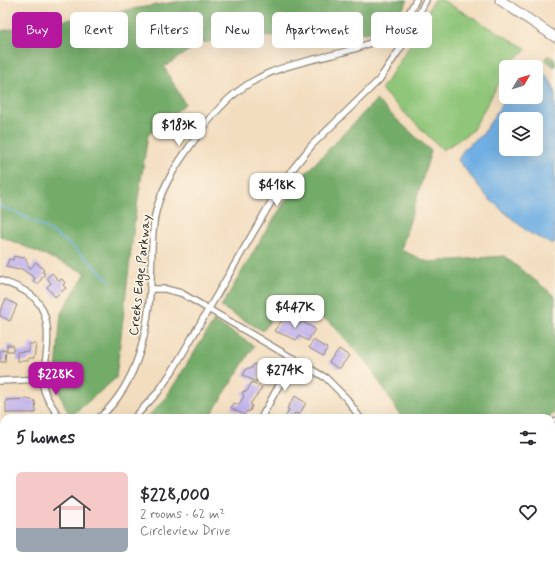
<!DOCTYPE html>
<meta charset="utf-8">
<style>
body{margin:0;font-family:Mynerve,sans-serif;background:#f7f7f7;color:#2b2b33;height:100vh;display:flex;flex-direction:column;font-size:15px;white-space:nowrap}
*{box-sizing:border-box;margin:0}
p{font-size:13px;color:#7c7c81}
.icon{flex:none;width:22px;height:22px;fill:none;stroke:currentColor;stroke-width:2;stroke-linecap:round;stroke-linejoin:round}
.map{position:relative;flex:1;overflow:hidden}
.details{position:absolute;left:0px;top:414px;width:555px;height:156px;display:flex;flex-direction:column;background:#fff;border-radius:12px 12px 0 0;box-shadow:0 4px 16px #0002}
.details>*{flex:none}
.guide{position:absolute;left:12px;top:12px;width:531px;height:36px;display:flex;gap:8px}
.needle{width:26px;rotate:52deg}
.buttons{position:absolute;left:499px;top:60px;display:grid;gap:8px}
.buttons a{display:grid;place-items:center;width:44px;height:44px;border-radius:6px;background:#fff;box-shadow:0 4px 16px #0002;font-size:20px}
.price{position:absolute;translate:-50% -34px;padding:0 9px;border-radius:8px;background:#fff;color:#222;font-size:13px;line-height:26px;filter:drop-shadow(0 1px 2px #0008)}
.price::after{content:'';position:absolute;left:50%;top:24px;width:12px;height:9px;margin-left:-6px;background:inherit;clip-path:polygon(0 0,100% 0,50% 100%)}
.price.on{background:#b5179e;color:#fff}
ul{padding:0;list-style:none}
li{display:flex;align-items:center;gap:12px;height:100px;padding:0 16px}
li+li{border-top:1px solid #e1e1e2}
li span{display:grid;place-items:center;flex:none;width:112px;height:80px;border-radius:6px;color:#555}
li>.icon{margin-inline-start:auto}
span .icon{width:48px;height:48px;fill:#fffc;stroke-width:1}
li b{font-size:17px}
h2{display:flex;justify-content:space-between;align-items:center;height:48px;padding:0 16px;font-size:17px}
.chip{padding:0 14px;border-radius:6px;background:#fff;box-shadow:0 4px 16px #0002;font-size:14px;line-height:36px}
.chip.on{background:#b5179e;color:#fff}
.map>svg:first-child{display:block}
.green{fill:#8fc679;stroke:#5d7852}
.forest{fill:#73ab69;stroke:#4f6b4a}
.water{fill:#70afe3;stroke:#4e6d87;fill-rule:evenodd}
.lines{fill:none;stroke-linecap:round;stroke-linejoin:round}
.stream{stroke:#70afe3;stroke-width:1.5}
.building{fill:#baaced}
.lane-casing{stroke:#8f8475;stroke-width:5}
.street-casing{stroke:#8f8475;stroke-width:8}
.primary-casing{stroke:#8f8475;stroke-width:11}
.lane{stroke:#fff;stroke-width:3}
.street{stroke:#fff;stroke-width:5.5}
.primary{stroke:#fff;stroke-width:9}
.labels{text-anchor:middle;stroke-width:3.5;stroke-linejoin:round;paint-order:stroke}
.street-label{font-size:13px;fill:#2b2b2b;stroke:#fcf5e5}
</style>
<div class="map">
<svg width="555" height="570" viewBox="0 0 555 570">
<rect width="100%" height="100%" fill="#fcf5e5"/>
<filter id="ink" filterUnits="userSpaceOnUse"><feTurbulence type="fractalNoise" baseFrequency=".025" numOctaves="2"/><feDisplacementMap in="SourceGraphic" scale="8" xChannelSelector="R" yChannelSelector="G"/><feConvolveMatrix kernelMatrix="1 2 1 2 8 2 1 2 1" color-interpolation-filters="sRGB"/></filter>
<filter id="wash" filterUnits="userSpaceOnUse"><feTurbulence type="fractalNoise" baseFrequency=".012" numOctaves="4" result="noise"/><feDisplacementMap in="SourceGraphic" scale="16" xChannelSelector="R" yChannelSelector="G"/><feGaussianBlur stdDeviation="0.9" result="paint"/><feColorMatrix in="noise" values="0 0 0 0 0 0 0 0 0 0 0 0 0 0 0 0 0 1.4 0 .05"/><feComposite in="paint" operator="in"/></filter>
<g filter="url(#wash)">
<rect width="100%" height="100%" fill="#f3ddbf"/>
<path class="green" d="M434,0H442L527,49L512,61L508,67H506V71L472,131L443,150L381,90L407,50Z"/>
<path class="forest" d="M187,0H408L399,15L381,31L363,33L342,22L306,25L302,35L255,36L200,43L164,67L185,104L148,135L134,225L116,378L70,417L55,383L61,313L86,273L0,236V31Z
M549,55L555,60V67L544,59Z
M376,100L431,151L401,250L428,262L504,256L555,296V412L549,418H402L369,365L330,322L285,299L263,331L221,307L264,234L301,178Z
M214,321L254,346L209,418H146L165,399Z
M4,425V452L0,453V426Z
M4,504V553L0,549V506Z
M241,566H336L334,570H238Z"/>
<path class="water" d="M536,69L548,77L555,90V242L551,244L528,232L488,198L458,160L465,148L483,134L506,97H536ZM506,119H536V149H506Z"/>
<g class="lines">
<path class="stream" d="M0,206C46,223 76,247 110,281"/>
</g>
<g id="blocks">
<path class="building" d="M14,256L22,258L25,257L30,269L36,262L44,270L42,272L45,273L38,284L33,281L35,278L20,268L19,270L6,267L9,259L13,260Z
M52,273L59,281L62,279L65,283L63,285L66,288L55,297L47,287L51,283L47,278Z
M6,299L17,305L10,321L0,316V311Z
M286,315L300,324L303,322L315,329L308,341L299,336L297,340L274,331Z
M313,340L327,348L323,356L309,348Z
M29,344H36L34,358H28V361H17V352L29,351Z
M7,345H13V351H7Z
M339,349L349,356L340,368H337L329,362Z
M6,350L5,362H0V351Z
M254,364L260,367L258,371L260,373L256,382L243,375L247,368H252Z
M252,382L262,388L250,404L252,405L250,411L246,412L244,415L231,408L234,403L239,405L244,396L242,392L247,391Z
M295,396L306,403L299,415L295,413L292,418H285L289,410L287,409Z
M27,399L35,401L36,413H6V400Z"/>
</g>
</g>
<g filter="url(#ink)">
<use href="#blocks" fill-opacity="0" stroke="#8f8475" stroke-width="1"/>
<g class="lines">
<g class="lane-casing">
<path id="lane" d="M551,423L555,419
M0,543L4,546
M402,570L406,566"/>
</g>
<g class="street-casing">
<path id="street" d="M0,280C9,284 20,287 28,293C50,307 49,336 46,358C45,365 42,372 42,379C43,395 52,406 60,418
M150,289H165L181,293L326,378L347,399L360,418
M0,381L42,379
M99,418C139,383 149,328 151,277C152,256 151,233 156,211C163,183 181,158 198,135C217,108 236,88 267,74C307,55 366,56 399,25C407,18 411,9 416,0
M134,418L158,392L173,370L284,180L312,145L379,80L404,43L426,0
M261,418L294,358
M0,462L4,461
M0,497L4,495
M163,570L167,566
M350,570L351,566"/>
</g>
<g class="primary-casing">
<path id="primary" d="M500,0L555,37"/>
</g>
<use href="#lane" class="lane"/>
<use href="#street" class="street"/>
<use href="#primary" class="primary"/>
</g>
</g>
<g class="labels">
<g class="street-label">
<text transform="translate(139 275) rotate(-84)" y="5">Creeks Edge Parkway</text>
</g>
</g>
</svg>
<div class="buttons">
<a><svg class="needle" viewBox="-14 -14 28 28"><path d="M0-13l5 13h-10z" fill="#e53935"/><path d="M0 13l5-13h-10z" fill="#7c7c81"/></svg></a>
<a><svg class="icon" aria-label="layers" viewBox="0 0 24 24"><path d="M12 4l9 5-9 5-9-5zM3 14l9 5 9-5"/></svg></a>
</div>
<b class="price" style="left:179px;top:147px">$183K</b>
<b class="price" style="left:277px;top:207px">$418K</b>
<b class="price" style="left:295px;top:329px">$447K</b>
<b class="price" style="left:285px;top:392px">$274K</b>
<b class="price on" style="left:56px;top:396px">$228K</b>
<div class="guide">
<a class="chip on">Buy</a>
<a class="chip">Rent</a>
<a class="chip">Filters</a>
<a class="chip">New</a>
<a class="chip">Apartment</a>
<a class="chip">House</a>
</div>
<section class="details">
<h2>5 homes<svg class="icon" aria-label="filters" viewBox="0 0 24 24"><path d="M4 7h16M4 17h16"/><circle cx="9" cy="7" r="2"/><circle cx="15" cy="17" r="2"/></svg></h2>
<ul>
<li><span style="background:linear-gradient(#f6c9c9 70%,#9aa5b1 0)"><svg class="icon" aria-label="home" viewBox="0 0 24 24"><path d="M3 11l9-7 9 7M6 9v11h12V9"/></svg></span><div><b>$228,000</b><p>2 rooms · 62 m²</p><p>Circleview Drive</p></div><svg class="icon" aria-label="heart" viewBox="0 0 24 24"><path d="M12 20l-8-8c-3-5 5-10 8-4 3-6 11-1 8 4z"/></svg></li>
</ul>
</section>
</div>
